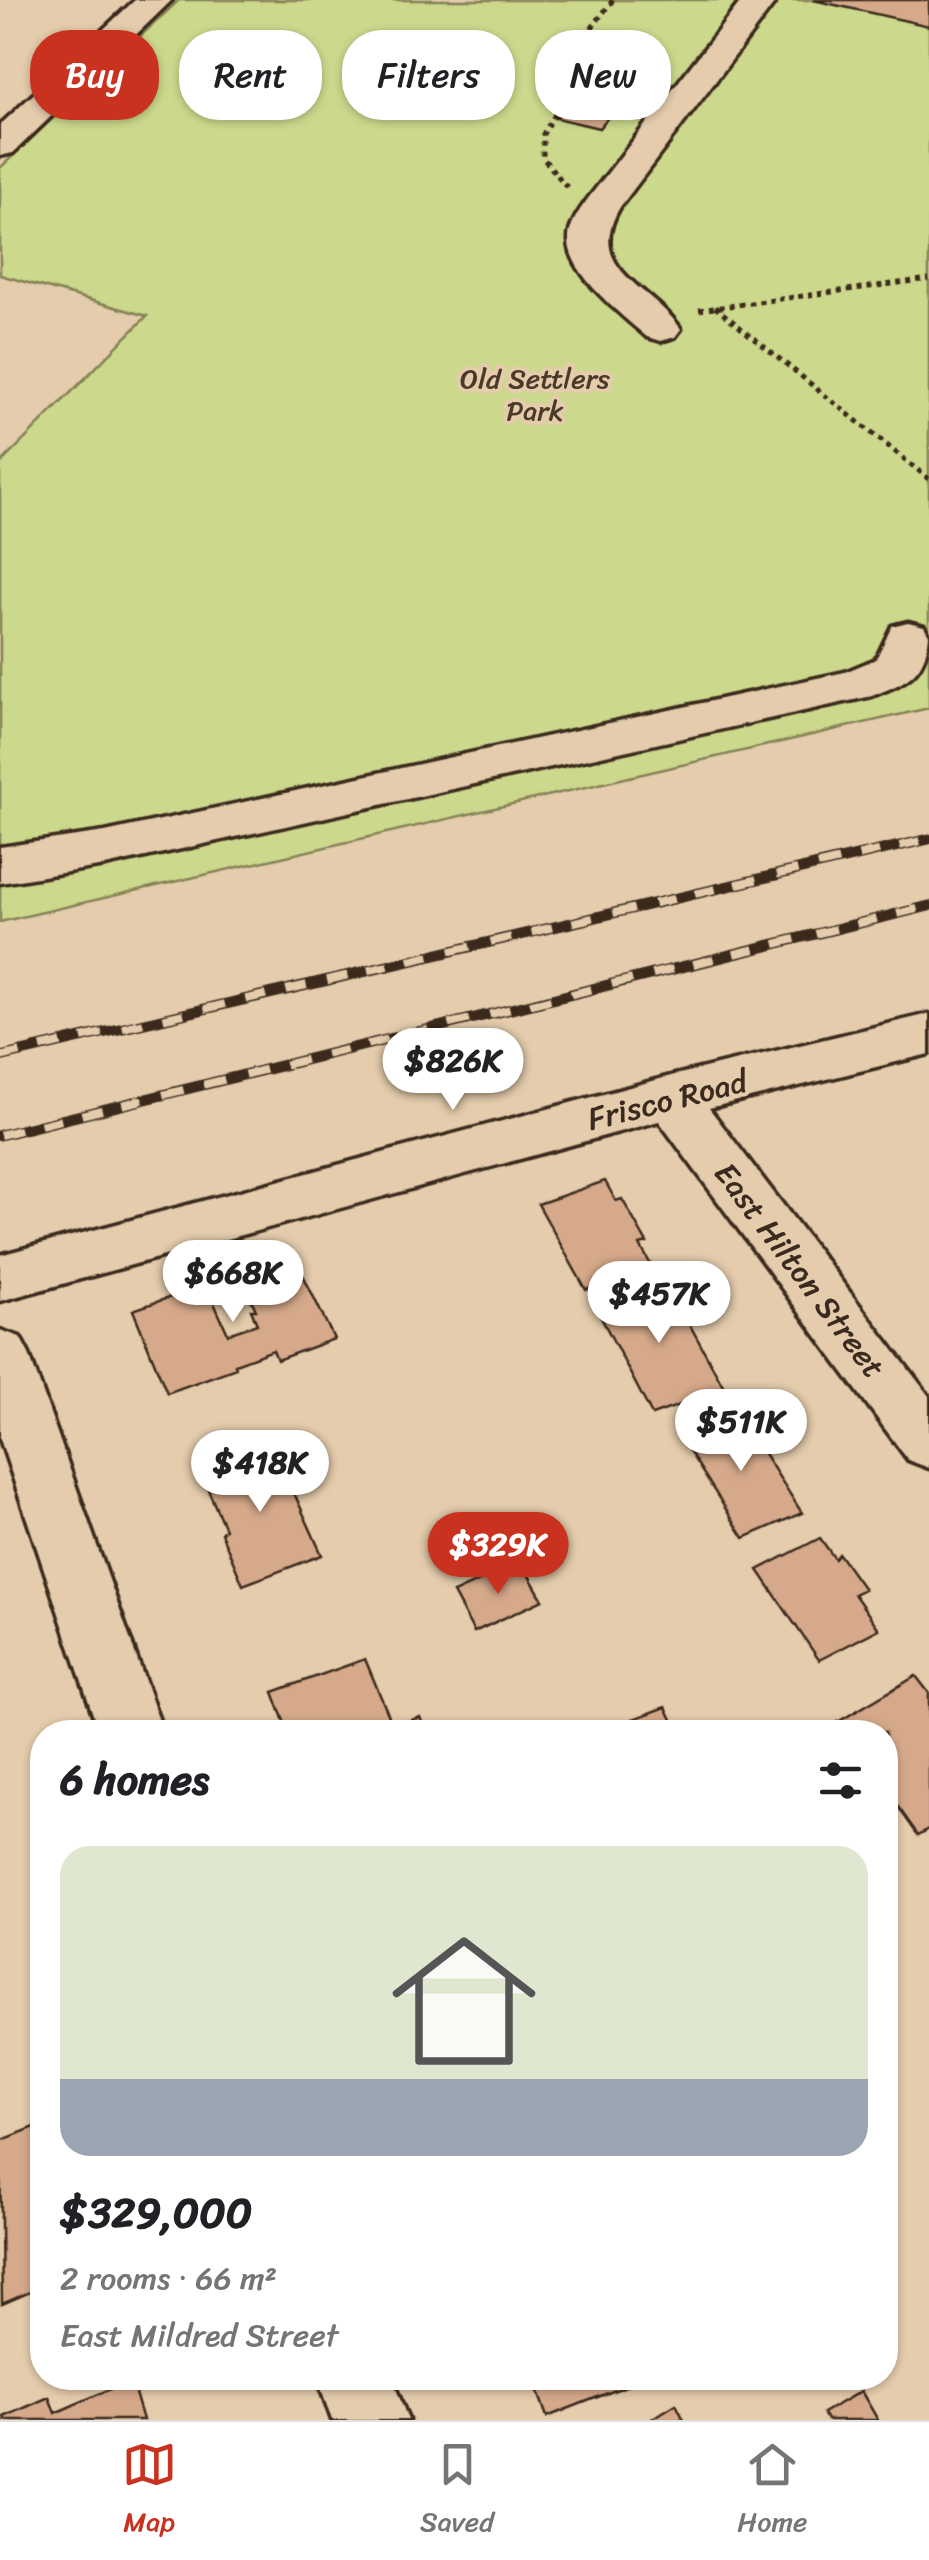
<!DOCTYPE html>
<meta charset="utf-8">
<style>
body{margin:0;font-family:Sriracha,sans-serif;background:#f2f2f2;color:#202124;height:100vh;display:flex;flex-direction:column;font-size:38px;white-space:nowrap}
*{box-sizing:border-box;margin:0}
p{font-size:32px;color:#757577}
.icon{flex:none;width:55px;height:55px;fill:none;stroke:currentColor;stroke-width:2;stroke-linecap:round;stroke-linejoin:round}
.map{position:relative;flex:1;overflow:hidden}
.drawer{position:absolute;left:30px;top:1720px;width:868px;height:670px;display:flex;flex-direction:column;background:#fff;border-radius:40px;box-shadow:0 2px 8px #0004}
.drawer>*{flex:none}
.top-card{position:absolute;left:30px;top:30px;width:870px;height:90px;display:flex;gap:20px}
.price{position:absolute;translate:-50% -85px;padding:0 22px;border-radius:35px;background:#fff;color:#222;font-size:32px;line-height:65px;filter:drop-shadow(0 2px 5px #0008)}
.price::after{content:'';position:absolute;left:50%;top:60px;width:30px;height:22px;margin-left:-15px;background:inherit;clip-path:polygon(0 0,100% 0,50% 100%)}
.price.active{background:#c8321e;color:#fff}
ul{padding:0;list-style:none}
li{display:grid;align-content:center;gap:20px;height:530px;padding:0 30px}
li span{display:grid;place-items:center;height:310px;border-radius:30px;color:#555}
li>.icon{margin-inline-start:auto}
span .icon{width:180px;height:180px;fill:#fffc;stroke-width:1}
li b{font-size:42px}
h2{display:flex;justify-content:space-between;align-items:center;height:120px;padding:0 30px;font-size:42px}
.chip{padding:0 35px;border-radius:40px;background:#fff;box-shadow:0 2px 8px #0004;font-size:35px;line-height:90px}
.chip.active{background:#c8321e;color:#fff}
.menu{display:flex;justify-content:space-around;align-items:center;height:140px;border-top:2px solid #e0e0e0;background:#fff;font-size:28px;color:#757577}
.menu a{display:grid;justify-items:center;gap:5px}
.menu .active{color:#c8321e}
.map>svg:first-child{display:block}
.green{fill:#ccd88c;stroke:#848155;stroke-width:2.5}
.building{fill:#d6a98a;stroke:#3b2a1e;stroke-width:2.5}
.lines{fill:none;stroke-linecap:round;stroke-linejoin:round}
.minor-casing{stroke:#3b2a1e;stroke-width:7}
.path{stroke:#3b2a1e;stroke-width:5;stroke-dasharray:5 5;stroke-linecap:butt}
.minor{fill:#e4ccac;fill-rule:evenodd}
.rail-casing{stroke:#3b2a1e;stroke-width:11}
.rail{stroke:#e4ccac;stroke-width:8;stroke-dasharray:21;stroke-linecap:butt}
.labels{text-anchor:middle;stroke-width:8;stroke-linejoin:round;paint-order:stroke}
.far-park-label{font-size:28px;fill:#4a3b29;stroke:#e4ccac}
.street-label{font-size:32px;fill:#3b2a1e;stroke:#e4ccac}
</style>
<div class="map">
<svg width="929" height="2420" viewBox="0 0 929 2420">
<rect width="100%" height="100%" fill="#e4ccac"/>
<filter id="ink" filterUnits="userSpaceOnUse"><feTurbulence type="fractalNoise" baseFrequency=".01" numOctaves="2"/><feDisplacementMap in="SourceGraphic" scale="20" xChannelSelector="R" yChannelSelector="G"/><feConvolveMatrix kernelMatrix="1 2 1 2 8 2 1 2 1" color-interpolation-filters="sRGB"/></filter>
<g filter="url(#ink)">
<path class="green" d="M179,0H929V708L0,922V464L147,316L0,275V168Z"/>
<path class="building" d="M813,0H929V26Z
M573,97L616,108L599,128L556,118Z
M605,1181L616,1201L622,1199L647,1243L640,1245L652,1267L586,1290L538,1204Z
M292,1252L334,1339L277,1360L273,1350L235,1364L236,1368L167,1393L133,1310L206,1285L228,1334L257,1324L251,1310H256L238,1271Z
M664,1278L725,1389L652,1415L593,1302Z
M737,1411L802,1513L744,1538L679,1435Z
M272,1444L322,1555L243,1585L221,1533L225,1529L200,1471Z
M470,1525L484,1555L442,1571L428,1541Z
M820,1538L835,1559L839,1554L864,1589L854,1594L879,1629L819,1660L758,1570Z
M521,1562L543,1600L474,1632L453,1593Z
M365,1659L393,1726L420,1717L426,1732H288L273,1692Z
M916,1676L929,1693V1829L918,1835L891,1797L885,1801V1732H821Z
M666,1707L678,1732H617L614,1726Z
M42,2124V2287L2,2304L0,2141Z
M533,2378H646L547,2417Z
M131,2380L143,2420H5L4,2417L49,2397L55,2413Z
M861,2391L878,2420H827L823,2413Z
M676,2404L684,2420H650Z"/>
<g class="lines">
<g class="minor-casing">
<path id="minor" d="M135,0H172L13,153L0,156V125Z
M742,0H777L620,207C583,270 651,285 681,329L675,337L661,341L647,337C623,316 568,274 569,239C569,224 581,208 590,196Z
M908,622L924,626L929,635C925,676 906,682 872,696L105,866L0,883V847L105,832L845,672L876,659L892,626Z
M929,1014V1054L709,1108L929,1396V1468L908,1460L659,1121L0,1301V1255L671,1076Z
M0,1330L20,1337L29,1354L163,1732H99L0,1439Z
M317,2378H392L408,2420H332Z"/>
</g>
<path class="path" d="M567,187L543,158V134L575,82L584,38L613,0
M715,307L929,479
M699,310L929,279"/>
<use href="#minor" class="minor"/>
<g class="rail-casing">
<path id="rail" d="M0,1057L929,839
M0,1135L929,906"/>
</g>
<use href="#rail" class="rail"/>
</g>
</g>
<g class="labels">
<g class="far-park-label">
<text x="535" y="388">Old Settlers<tspan x="535" dy="32">Park</tspan></text>
</g>
<g class="street-label">
<text transform="translate(667 1100) rotate(-14)" y="11">Frisco Road</text>
<text transform="translate(800 1270) rotate(53)" y="11">East Hilton Street</text>
</g>
</g>
</svg>
<b class="price" style="left:453px;top:1113px">$826K</b>
<b class="price" style="left:233px;top:1325px">$668K</b>
<b class="price" style="left:659px;top:1346px">$457K</b>
<b class="price" style="left:741px;top:1474px">$511K</b>
<b class="price" style="left:260px;top:1515px">$418K</b>
<b class="price active" style="left:498px;top:1597px">$329K</b>
<div class="top-card">
<a class="chip active">Buy</a>
<a class="chip">Rent</a>
<a class="chip">Filters</a>
<a class="chip">New</a>
</div>
<section class="drawer">
<h2>6 homes<svg class="icon" aria-label="filters" viewBox="0 0 24 24"><path d="M4 7h16M4 17h16"/><circle cx="9" cy="7" r="2"/><circle cx="15" cy="17" r="2"/></svg></h2>
<ul>
<li><span style="background:linear-gradient(#dfe7d0 75%,#9aa5b1 0)"><svg class="icon" aria-label="home" viewBox="0 0 24 24"><path d="M3 11l9-7 9 7M6 9v11h12V9"/></svg></span><div><b>$329,000</b><p>2 rooms · 66 m²</p><p>East Mildred Street</p></div></li>
</ul>
</section>
</div>
<nav class="menu">
<a class="active"><svg class="icon" aria-label="map" viewBox="0 0 24 24"><path d="M3 6l6-2 6 2 6-2v14l-6 2-6-2-6 2zM9 4v14M15 6v14"/></svg>Map</a>
<a><svg class="icon" aria-label="saved" viewBox="0 0 24 24"><path d="M7 4h10v16l-5-4-5 4z"/></svg>Saved</a>
<a><svg class="icon" aria-label="home" viewBox="0 0 24 24"><path d="M3 11l9-7 9 7M6 9v11h12V9"/></svg>Home</a>
</nav>
